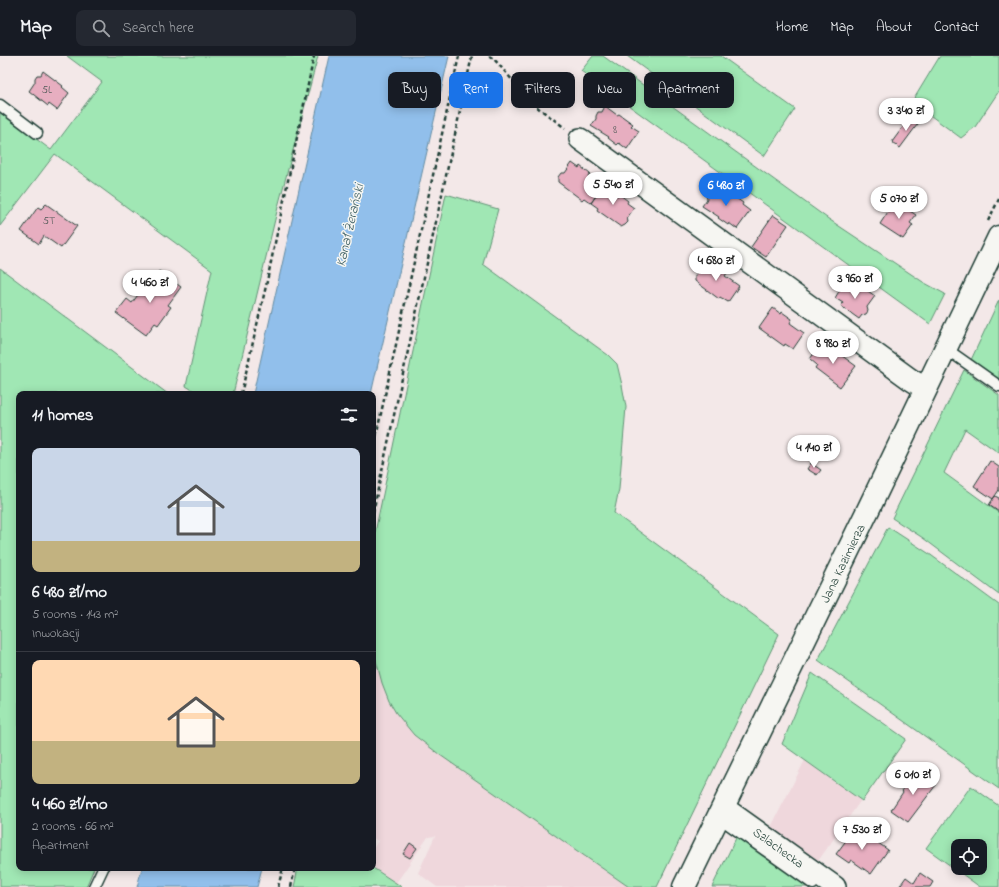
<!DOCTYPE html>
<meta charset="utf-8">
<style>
body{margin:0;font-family:"Indie Flower",sans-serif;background:#242831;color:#f1f3f6;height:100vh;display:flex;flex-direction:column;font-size:15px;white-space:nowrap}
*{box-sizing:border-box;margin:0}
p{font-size:13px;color:#9ea1a6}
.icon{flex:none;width:22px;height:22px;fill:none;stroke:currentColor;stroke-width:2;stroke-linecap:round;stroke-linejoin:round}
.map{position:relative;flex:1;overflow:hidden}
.drawer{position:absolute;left:16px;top:335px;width:360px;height:480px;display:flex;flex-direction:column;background:#171b24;border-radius:8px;box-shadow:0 2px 10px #0003}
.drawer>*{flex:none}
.top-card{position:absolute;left:388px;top:16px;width:380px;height:36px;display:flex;gap:8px}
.buttons{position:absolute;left:951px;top:783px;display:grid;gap:8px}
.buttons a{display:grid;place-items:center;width:36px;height:36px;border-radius:8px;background:#171b24;box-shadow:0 2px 10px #0003;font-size:20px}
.price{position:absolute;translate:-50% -34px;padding:0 9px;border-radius:14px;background:#fff;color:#222;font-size:13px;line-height:26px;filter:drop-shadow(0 1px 2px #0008)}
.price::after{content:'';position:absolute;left:50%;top:24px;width:12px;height:9px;margin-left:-6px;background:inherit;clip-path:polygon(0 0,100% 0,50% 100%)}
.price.current{background:#1a73e8;color:#fff}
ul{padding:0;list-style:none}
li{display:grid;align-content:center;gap:8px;height:212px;padding:0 16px}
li+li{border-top:1px solid #363941}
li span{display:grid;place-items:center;height:124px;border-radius:8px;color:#555}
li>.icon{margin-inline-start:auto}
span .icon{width:72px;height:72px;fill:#fffc;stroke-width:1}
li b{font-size:17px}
h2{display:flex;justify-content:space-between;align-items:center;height:48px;padding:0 16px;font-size:17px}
.chip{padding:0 14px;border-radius:8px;background:#171b24;box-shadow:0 2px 10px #0003;font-size:14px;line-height:36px}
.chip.current{background:#1a73e8;color:#fff}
header{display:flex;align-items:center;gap:24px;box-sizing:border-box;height:56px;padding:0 20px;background:#171b24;border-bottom:1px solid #363941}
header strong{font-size:19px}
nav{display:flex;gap:22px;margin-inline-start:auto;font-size:14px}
.search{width:280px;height:36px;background:#242831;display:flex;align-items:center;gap:10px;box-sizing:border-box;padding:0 14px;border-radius:8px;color:#9ea1a6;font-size:15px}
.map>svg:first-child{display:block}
.built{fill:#efd7dc}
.green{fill:#a0e7b4;stroke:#609274;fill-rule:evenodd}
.water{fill:#91bfeb;stroke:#638ba2}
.building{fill:#e7aec0;stroke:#1f3d34}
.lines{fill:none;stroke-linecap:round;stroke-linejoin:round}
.lane-casing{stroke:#1f3d34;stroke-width:13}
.street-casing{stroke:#1f3d34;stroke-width:24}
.secondary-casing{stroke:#1f3d34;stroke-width:25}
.path{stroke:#1f3d34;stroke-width:2.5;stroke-dasharray:4 3;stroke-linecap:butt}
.lane{stroke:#f6f6f2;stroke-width:10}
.street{stroke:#f6f6f2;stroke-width:21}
.secondary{stroke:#f6f6f2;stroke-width:22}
.labels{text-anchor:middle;stroke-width:3;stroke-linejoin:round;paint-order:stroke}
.number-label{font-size:11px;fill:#515957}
.street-label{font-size:13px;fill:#1f3d34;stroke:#f6f6f2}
.water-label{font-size:14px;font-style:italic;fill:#3c5e62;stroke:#f6f6f2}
</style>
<header>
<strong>Map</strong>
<div class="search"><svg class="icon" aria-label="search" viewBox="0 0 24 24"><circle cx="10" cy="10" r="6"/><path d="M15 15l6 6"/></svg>Search here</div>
<nav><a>Home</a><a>Map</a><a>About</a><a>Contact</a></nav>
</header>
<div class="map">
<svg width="999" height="831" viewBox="0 0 999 831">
<rect width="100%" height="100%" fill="#f3e8e8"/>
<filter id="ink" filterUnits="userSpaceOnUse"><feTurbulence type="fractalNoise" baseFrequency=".025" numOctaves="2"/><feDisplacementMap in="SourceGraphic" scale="8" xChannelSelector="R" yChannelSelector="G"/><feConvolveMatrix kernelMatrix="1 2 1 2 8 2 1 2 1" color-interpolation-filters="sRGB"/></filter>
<g filter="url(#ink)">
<path class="built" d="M373,593L389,645L414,679L629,831H437L418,817L435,780L428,781L396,827L373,812V793L378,785L373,782Z
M805,704L861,744L816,808L769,775Z"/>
<path class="green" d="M67,0H318L278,151L233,338H199L186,330L212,214L55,98L0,170V56L51,94L102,26Z
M593,0H603L827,162L923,226L945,238L930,268L581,15Z
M627,0H721L795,53L764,100Z
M940,0H999V35L975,71L961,82L912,46Z
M446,138L498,153L483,208L608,299L617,308L622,329L626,351L619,433L614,457L779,578L657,831H629L440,699L414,679L396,657L389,645L382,627L373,593V486Z
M0,212L168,338H19V812H94L86,831H0Z
M999,244V324L971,304Z
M964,314L999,339V397L965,373L944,417L999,457V539L923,482L892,462Z
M888,471L928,497L999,549V733L818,604Z
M812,617L906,683L862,745L782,688Z
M971,730L999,750V831H980L926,792ZM958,790H980V812H958Z
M737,780L807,831H712Z
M298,812H373L402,831H294Z"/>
<path class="water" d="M329,0H449L371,338H253Z
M142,812H262L257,831H137Z"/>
<path class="building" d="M43,15L63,30L62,31L69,37L57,54L49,48L48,50L29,35L35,26V22L37,19H41Z
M605,50L617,59L619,58L633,68L631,70L639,75L627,93L619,87L617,89L608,82L609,81L591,70L596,63V60L598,56H602Z
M911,60L920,65L900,92L892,86Z
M572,107L579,112L580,110L590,118L588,121L602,131L591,147L584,142L582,144L558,126V121L561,117H565Z
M603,130L618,140L619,138L628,145L627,147L634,152L627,162L628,166L625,169L621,171L597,154L598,152L591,147Z
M716,130L728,139L729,137L743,147L742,149L750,155L737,173L729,167L728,169L718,162L719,161L702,150L707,143L706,139L708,136H712Z
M895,145L916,159L910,167L913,169L903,183L880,168Z
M46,148L77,170L61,192L44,180L39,188L21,175L38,151L41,153Z
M773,159L788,169L766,201L751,191Z
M709,206L716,211L717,209L727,217L725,220L739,230L728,246L720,241L719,243L695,225V220L698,216H701Z
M159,215L181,231L168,249L171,251L158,269L155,267L146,279L116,257L127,243L132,247L140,236L142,238L148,230L145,229L150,222L153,223Z
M844,227L854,234L858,228L875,240L867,251L868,255L866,258L862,259L859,263L841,250L843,247L835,242Z
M773,252L781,258L782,256L792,263L790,267L804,277L793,293L785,288L784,290L759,272Z
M820,289L827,295L830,291L856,310L840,331L815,312L817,309L810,303Z
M990,405L999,411V434L993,443L974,430Z
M811,407L821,414L817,419L807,413Z
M995,440L999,442V456L989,449Z
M916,715L936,729L908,766L891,754L903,736L902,735L906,730L905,727L908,723L911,722Z
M856,771L888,794L871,818L851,804L849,807L836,798Z
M410,787L417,792L410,802L403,798Z
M920,817L933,826L930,831H899L906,821L914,827Z"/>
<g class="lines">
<g class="lane-casing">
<path id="lane" d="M0,49L37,77
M945,292L999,330
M718,761L813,828
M94,831L103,812"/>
</g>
<g class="street-casing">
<path id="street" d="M580,83L910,323L926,333
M723,751L835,831"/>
</g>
<g class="secondary-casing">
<path id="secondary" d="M684,831L868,454L999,181"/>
</g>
<path class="path" d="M489,0L494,3L533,48L565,72
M988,165L999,143
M241,338L266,230L314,0
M373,394L459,0
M373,456L472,0
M278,831L283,812
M291,831L295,812"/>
<use href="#lane" class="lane"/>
<use href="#street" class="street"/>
<use href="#secondary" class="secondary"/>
</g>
</g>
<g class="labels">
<g class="number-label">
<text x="47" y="37">5L</text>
<text x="615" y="77">8</text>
<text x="49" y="168">5T</text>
</g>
<g class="street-label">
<text transform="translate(842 507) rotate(-64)" y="5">Jana Kazimierza</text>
<text transform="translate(779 791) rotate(36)" y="5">Szlachecka</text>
</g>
<g class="water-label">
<text transform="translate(349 169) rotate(-77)" y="5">Kanał Żerański</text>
</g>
</g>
</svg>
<div class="buttons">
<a><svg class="icon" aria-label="locate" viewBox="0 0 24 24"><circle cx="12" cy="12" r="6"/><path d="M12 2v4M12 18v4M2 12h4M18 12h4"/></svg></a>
</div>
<b class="price" style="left:906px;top:76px">3 340 zł</b>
<b class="price" style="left:613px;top:150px">5 540 zł</b>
<b class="price current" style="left:726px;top:151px">6 480 zł</b>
<b class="price" style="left:899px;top:164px">5 070 zł</b>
<b class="price" style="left:716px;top:226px">4 680 zł</b>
<b class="price" style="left:855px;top:244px">3 960 zł</b>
<b class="price" style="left:150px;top:248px">4 460 zł</b>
<b class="price" style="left:833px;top:309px">8 980 zł</b>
<b class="price" style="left:814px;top:413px">4 140 zł</b>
<b class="price" style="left:913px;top:740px">6 010 zł</b>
<b class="price" style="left:862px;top:795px">7 530 zł</b>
<div class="top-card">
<a class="chip">Buy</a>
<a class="chip current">Rent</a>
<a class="chip">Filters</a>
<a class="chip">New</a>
<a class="chip">Apartment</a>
</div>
<section class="drawer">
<h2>11 homes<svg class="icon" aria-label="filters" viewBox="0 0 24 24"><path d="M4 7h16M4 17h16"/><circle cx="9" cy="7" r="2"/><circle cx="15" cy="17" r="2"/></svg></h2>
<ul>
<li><span style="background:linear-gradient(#c9d6e8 75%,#c2b280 0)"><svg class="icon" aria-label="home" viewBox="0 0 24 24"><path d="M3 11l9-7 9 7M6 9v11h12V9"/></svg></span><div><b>6 480 zł/mo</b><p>5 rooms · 143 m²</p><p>Inwokacji</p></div></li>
<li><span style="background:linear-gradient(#ffd9b3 65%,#c2b280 0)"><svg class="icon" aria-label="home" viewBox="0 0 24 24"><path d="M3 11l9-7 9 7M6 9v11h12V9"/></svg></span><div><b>4 460 zł/mo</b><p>2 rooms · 66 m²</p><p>Apartment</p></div></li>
</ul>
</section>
</div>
